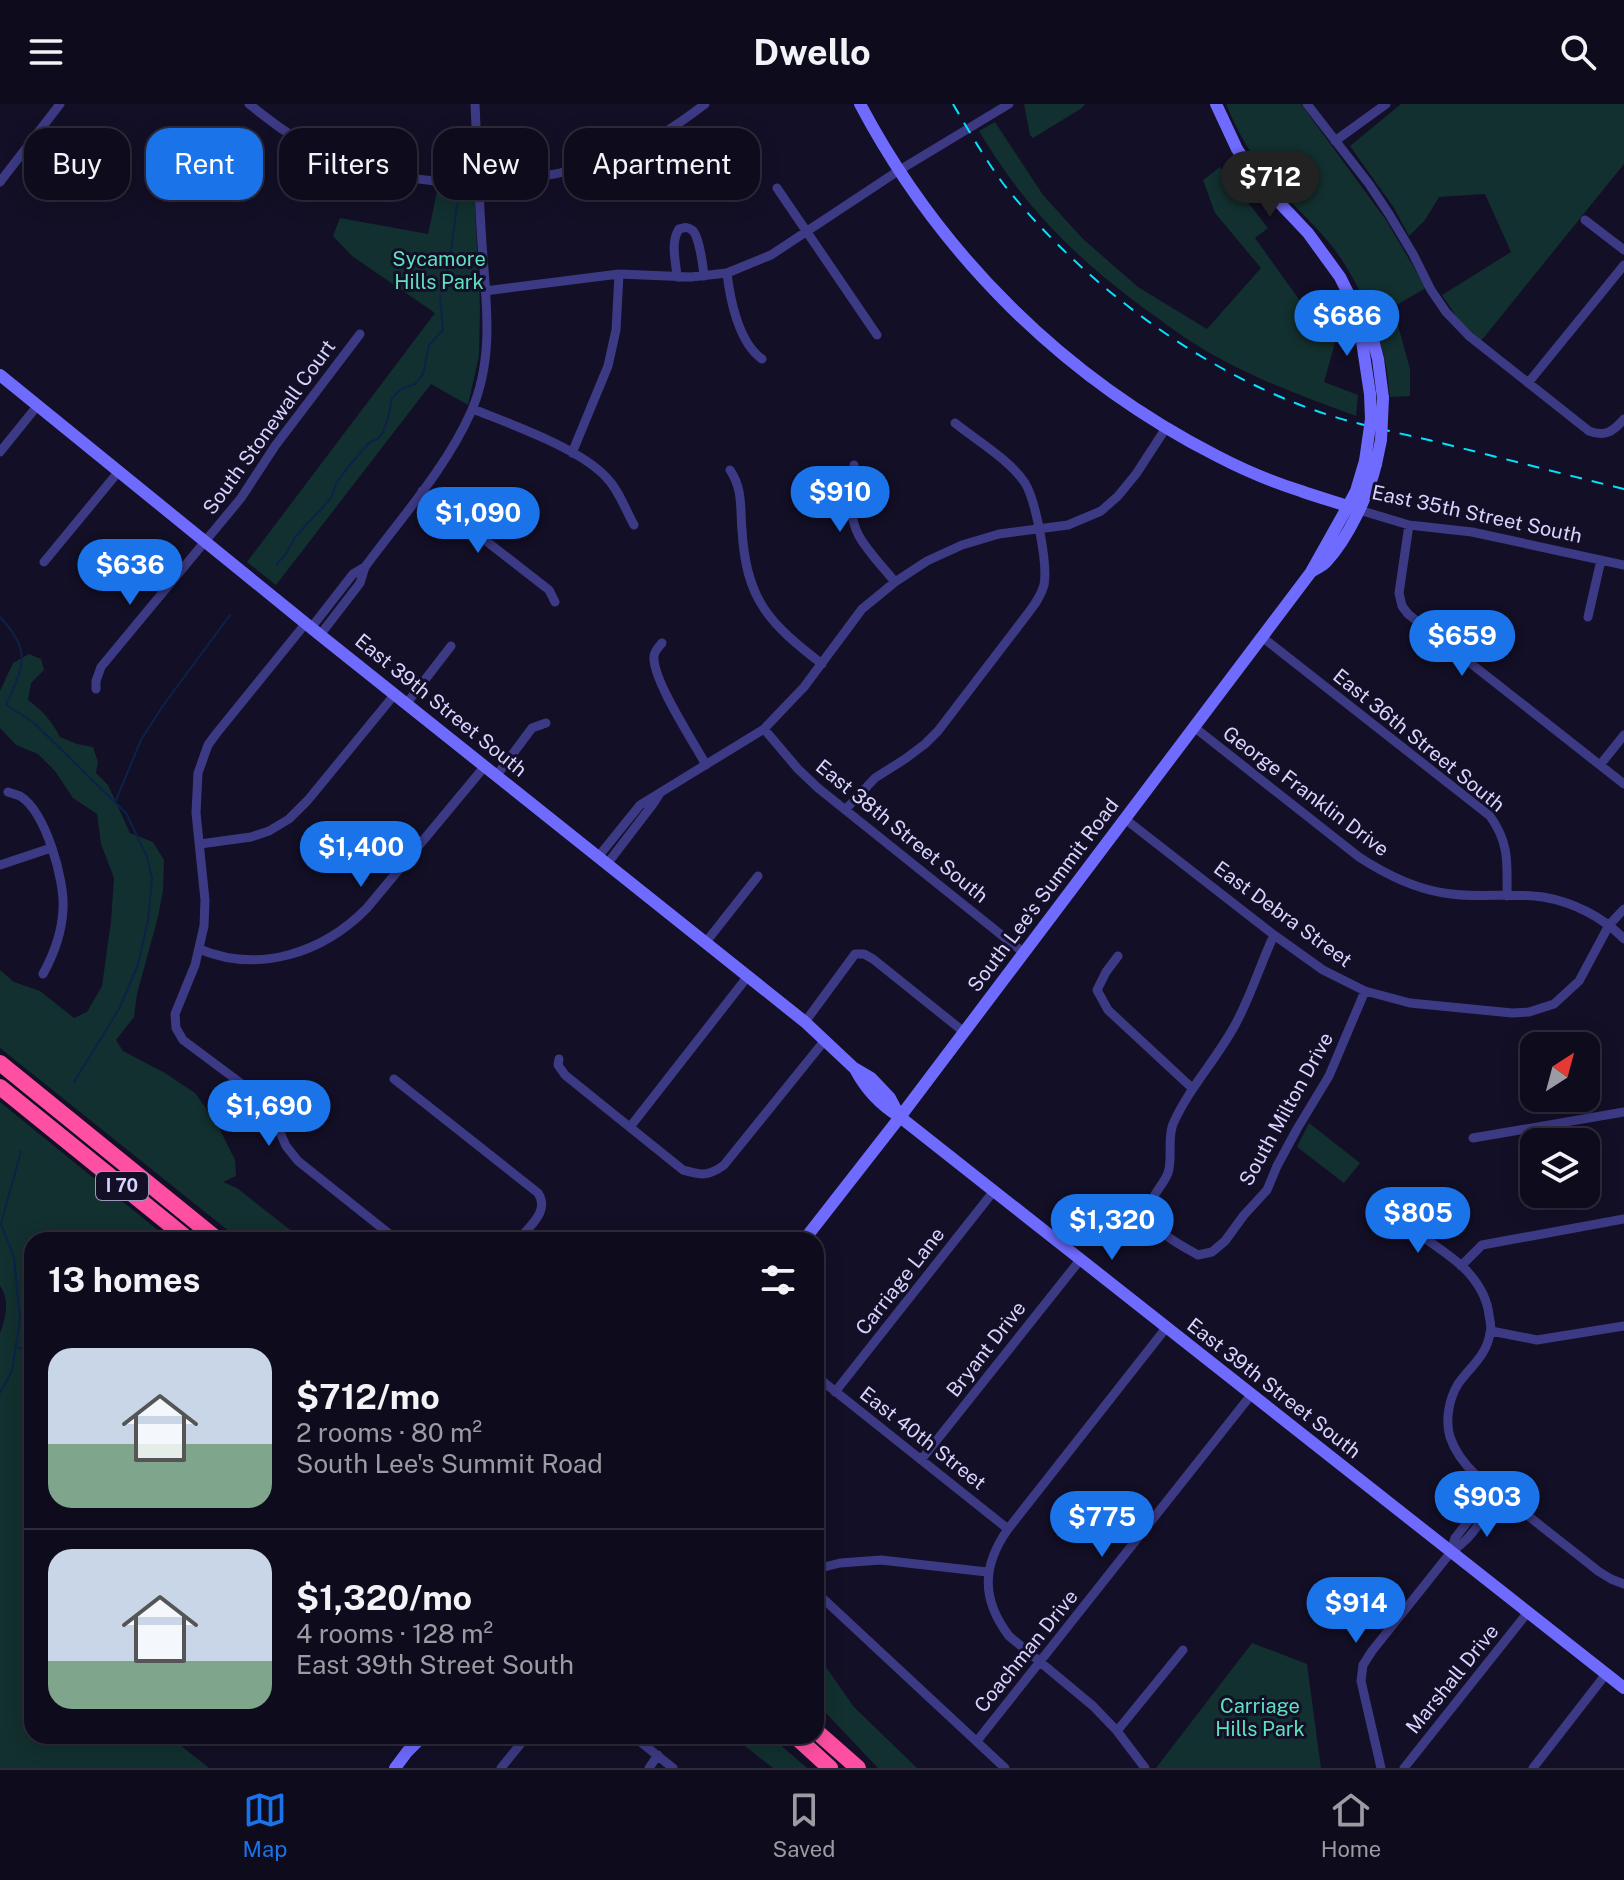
<!DOCTYPE html>
<meta charset="utf-8">
<style>
body{margin:0;font-family:"Public Sans",sans-serif;background:#1c1929;color:#f1f3f6;height:100vh;display:flex;flex-direction:column;font-size:30px;white-space:nowrap}
*{box-sizing:border-box;margin:0}
p{font-size:26px;color:#9b9ba3}
.icon{flex:none;width:44px;height:44px;fill:none;stroke:currentColor;stroke-width:2;stroke-linecap:round;stroke-linejoin:round}
.map{position:relative;flex:1;overflow:hidden}
.side{position:absolute;left:24px;top:1128px;width:800px;height:512px;display:flex;flex-direction:column;background:#0e0b1c;border-radius:24px;box-shadow:0 4px 20px #0003,0 0 0 2px #2e2b3b}
.side>*{flex:none}
.top-card{position:absolute;left:24px;top:24px;width:800px;height:72px;display:flex;gap:16px}
.needle{width:52px;rotate:36deg}
.fabs{position:absolute;left:1520px;top:928px;display:grid;gap:16px}
.fabs a{display:grid;place-items:center;width:80px;height:80px;border-radius:16px;background:#0e0b1c;box-shadow:0 4px 20px #0003,0 0 0 2px #2e2b3b;font-size:40px}
.price{position:absolute;translate:-50% -68px;padding:0 18px;border-radius:28px;background:#1a73e8;color:#fff;font-size:26px;line-height:52px;filter:drop-shadow(0 2px 4px #0008)}
.price::after{content:'';position:absolute;left:50%;top:48px;width:24px;height:18px;margin-left:-12px;background:inherit;clip-path:polygon(0 0,100% 0,50% 100%)}
.price.selected{background:#222;color:#fff}
ul{padding:0;list-style:none}
li{display:flex;align-items:center;gap:24px;height:200px;padding:0 24px}
li+li{border-top:2px solid #2e2b3b}
li span{display:grid;place-items:center;flex:none;width:224px;height:160px;border-radius:24px;color:#555}
li>.icon{margin-inline-start:auto}
span .icon{width:96px;height:96px;fill:#fffc;stroke-width:1}
li b{font-size:34px}
h2{display:flex;justify-content:space-between;align-items:center;height:96px;padding:0 24px;font-size:34px}
.pill{padding:0 28px;border-radius:24px;background:#0e0b1c;box-shadow:0 4px 20px #0003,0 0 0 2px #2e2b3b;font-size:28px;line-height:72px}
.pill.selected{background:#1a73e8;color:#fff}
header{display:flex;justify-content:space-between;align-items:center;height:104px;padding:0 24px;background:#0e0b1c;font-size:36px;font-weight:700}
.menu{display:flex;justify-content:space-around;align-items:center;height:112px;border-top:2px solid #2e2b3b;background:#0e0b1c;font-size:22px;color:#9b9ba3}
.menu a{display:grid;justify-items:center;gap:4px}
.menu .selected{color:#1a73e8}
.map>svg:first-child{display:block}
.green{fill:#12302f}
.lines{fill:none;stroke-linecap:round;stroke-linejoin:round}
.stream{stroke:#0c2248;stroke-width:2}
.minor{stroke:#3d3a85;stroke-width:9}
.secondary{stroke:#6f6bff;stroke-width:12}
.motorway{stroke:#ff4fa3;stroke-width:16}
.rail{stroke:#00e5ff;stroke-width:2;stroke-dasharray:12 10;stroke-linecap:butt}
.secondary-bridge{stroke:#6f6bff;stroke-width:12}
.labels{text-anchor:middle;stroke-width:6;stroke-linejoin:round;paint-order:stroke}
.shield{fill:#130f26;stroke:#9e99be;stroke-width:2}
.shield-label{font-size:18px;font-weight:bold;fill:#d9d4ff}
.park-label{font-size:20px;fill:#5fe0c0;stroke:#130f26}
.street-label{font-size:20px;fill:#d9d4ff;stroke:#130f26}
</style>
<header><svg class="icon" aria-label="menu" viewBox="0 0 24 24"><path d="M4 6h16M4 12h16M4 18h16"/></svg>Dwello<svg class="icon" aria-label="search" viewBox="0 0 24 24"><circle cx="10" cy="10" r="6"/><path d="M15 15l6 6"/></svg></header>
<div class="map">
<svg width="1624" height="1664" viewBox="0 0 1624 1664">
<rect width="100%" height="100%" fill="#130f26"/>
<path class="green" d="M1024,0H1085L1082,4L1033,34L1030,31Z
M1226,0H1301L1386,116L1426,184L1393,203L1410,265V292L1390,293C1388,281 1388,269 1385,257C1377,219 1358,178 1335,146C1319,125 1299,107 1281,87C1257,61 1239,33 1226,0Z
M1401,0H1624V60L1481,237L1460,218L1442,191L1511,148L1485,90L1439,93L1425,116L1409,132L1394,104L1350,42Z
M995,18L1043,91L1083,135L1138,183L1207,225L1261,164L1215,109L1203,76L1220,63L1268,124L1255,134L1306,205L1313,225H1330L1335,239L1324,278L1358,291L1356,312C1312,296 1268,280 1226,258C1203,246 1180,231 1159,215C1084,162 1026,107 979,27Z
M438,83L474,84L480,202L479,252L468,301L431,280L276,481L247,458L435,209L352,152L333,132L340,114L428,130Z
M29,550L41,555L44,566L31,579L28,596C43,607 52,617 60,633L77,640L93,643L98,658L96,669L108,681L130,729L153,738L164,756L163,787L158,813L137,890L134,913L116,936L123,947L165,969L195,989L216,1018L235,1056L236,1072L223,1078L237,1084L303,1136H240L0,944V866L14,878L40,887L74,914L87,908L102,882L111,817L114,774L101,740L97,710L73,694L55,667L38,650L16,641L0,624V587L13,559Z
M0,998L170,1136H32V1632H169L209,1664H0V1229C6,1213 10,1196 0,1182Z
M1309,1019L1360,1059L1344,1079L1297,1043Z
M1252,1539L1307,1560L1321,1664H1156Z
M816,1549L854,1603L917,1664H878L822,1605L816,1598Z
M732,1632H770L807,1664H773Z"/>
<g class="lines">
<path class="stream" d="M440,188L450,156L457,100
M277,460L287,448L295,433L331,394L337,378L348,363L369,339L377,335L382,330L388,315L392,294L401,285L415,280L423,270L429,241L443,226L440,191
M0,513C32,548 24,561 6,601L33,618L126,709L147,753L152,774L148,816L138,861L119,905L74,978
M116,696L141,636L162,603L230,511
M18,1244L32,1245
M0,1289L12,1267L20,1215L14,1154L1,1120L21,1047"/>
<path class="minor" d="M249,0C272,18 293,35 320,47C413,91 539,87 633,45C658,34 683,17 705,0
M1307,0L1369,80L1389,110L1413,150L1431,186L1446,208L1469,232L1589,327C1605,333 1613,328 1624,315
M1335,37L1386,0
M0,78L60,0
M777,84L877,231
M1585,116L1624,146
M727,169C730,196 739,239 762,255
M677,173C676,157 670,139 679,125C684,124 687,122 692,126C699,131 703,162 704,172
M485,187L619,170L691,173L727,169L771,151L898,67L1009,0
M1528,279L1624,161
M473,305C510,320 579,344 606,373C619,386 625,405 634,421
M0,348L38,301
M572,349L608,262L616,226L619,170
M854,361C851,384 847,410 859,432C868,448 883,463 895,478
M730,366C743,385 740,404 742,426C746,496 769,519 822,560
M422,387L549,486L555,498
M1359,406L1409,421L1472,428L1624,461
M1409,421L1399,489L1402,502L1408,510L1624,680
M44,458L119,367
M1588,513L1601,456
M306,519L216,630L208,641L198,669L196,709L205,796L204,822L195,861L175,910L176,924L183,936L258,992L272,1010L286,1042L298,1057L397,1136
M311,524L353,470L365,463C402,413 446,364 471,308C495,254 486,196 482,140C479,93 477,47 475,0
M320,531L360,479L365,463
M1262,533L1490,712C1510,740 1507,760 1507,792
M662,539C657,545 653,549 654,556C656,581 693,637 706,661
M96,585V577L101,563L241,394L275,342L360,230
M407,599L451,542
M1194,623L1359,753C1385,770 1412,784 1444,789C1476,795 1510,788 1543,793C1573,798 1603,813 1624,835
M764,625L798,665L818,684L1024,849
M1600,661L1624,631
M497,671L532,624L546,619
M8,688C11,689 17,691 20,692C46,708 65,777 63,805C62,829 54,850 43,870
M845,706L875,674L905,655L925,640L938,627L1029,508C1035,500 1041,492 1044,481C1048,461 1036,397 1025,379C1010,356 976,336 955,319
M1125,715L1274,831L1323,866L1365,887L1410,899L1512,909L1529,908L1554,900L1579,877L1609,821L1624,805
M200,740L251,733L269,727L289,715L308,696L395,590
M598,753L640,701L764,625L804,583L862,505L895,478L927,457L962,441L999,430L1068,421L1101,407L1118,392L1136,370L1166,324
M607,760L653,700L660,689
M0,761L51,744
M1274,831C1260,861 1251,892 1235,921C1216,956 1189,984 1173,1020C1167,1035 1173,1053 1168,1069C1163,1083 1145,1096 1151,1113C1156,1129 1184,1143 1198,1151L1212,1148L1225,1137L1244,1111L1267,1086L1277,1062L1297,1025L1329,972L1365,887
M706,838L758,772
M199,845C259,870 323,849 367,804L485,662
M1118,852L1106,868L1097,886L1108,906L1192,984
M805,918L855,850H864L873,855L964,928
M559,955L558,961L565,971L683,1066C701,1071 708,1073 724,1061L825,936
M394,975L538,1089C550,1107 530,1122 518,1136
M630,1023L748,872
M1473,1034L1624,1008
M1395,1114C1416,1129 1445,1146 1464,1164C1477,1177 1487,1193 1489,1211C1490,1217 1492,1224 1490,1229C1487,1251 1470,1263 1458,1280C1449,1295 1445,1316 1450,1333C1462,1369 1502,1392 1531,1414C1553,1432 1576,1449 1598,1467L1611,1475L1624,1480
M1461,1162L1482,1141L1624,1115
M1491,1227L1537,1236L1624,1222
M816,1272L1008,1425
M835,1288L993,1088
M921,1356L1080,1156
M1451,1447L1455,1434L1477,1406L1486,1402L1497,1388
M816,1465L840,1459L881,1456L987,1468
M816,1488L1005,1664
M1117,1627L1183,1546
M633,1632L673,1664
M977,1637L1251,1291
M501,1664L527,1632
M649,1664L658,1651
M1145,1664L1117,1627L1093,1602L1009,1532C981,1495 982,1462 1008,1425L1166,1224
M1381,1664L1361,1577L1363,1561L1372,1547L1451,1448C1466,1438 1483,1420 1486,1402
M1404,1664L1528,1508
M1533,1664L1606,1570"/>
<path class="secondary" d="M860,0C940,151 1064,274 1217,352C1244,366 1272,378 1301,387C1320,394 1340,399 1359,406
M1216,0L1237,45L1258,76L1308,129L1340,173L1361,215L1371,228L1378,255L1383,294
M1361,215V231L1370,290
M0,271L320,531L805,918L854,964L871,974L890,994L900,1013
M1311,468C1317,464 1323,462 1327,457C1348,434 1369,390 1376,360
M855,965C866,986 880,1001 900,1013L1624,1584
M804,1136L900,1013L1311,468L1348,402L1356,387L1365,357
M395,1664L407,1648L423,1632"/>
<path class="motorway" d="M0,959L218,1136
M0,983L189,1136
M816,1627L858,1664
M795,1632L830,1664"/>
<path class="rail" d="M953,0C969,27 986,57 1005,82C1087,184 1209,274 1335,313C1365,322 1398,329 1429,336C1494,352 1559,369 1624,385"/>
<path class="secondary-bridge" d="M1365,357L1371,315L1370,290
M1376,360L1381,336L1383,294"/>
</g>
<g class="labels">
<rect class="shield" x="96" y="1068" width="52" height="28" rx="6"/>
<g class="shield-label">
<text x="122" y="1088">I 70</text>
</g>
<g class="park-label">
<text x="439" y="162">Sycamore<tspan x="439" dy="23">Hills Park</tspan></text>
<text x="1260" y="1609">Carriage<tspan x="1260" dy="23">Hills Park</tspan></text>
</g>
<g class="street-label">
<text transform="translate(269 323) rotate(-54)" y="7">South Stonewall Court</text>
<text transform="translate(1477 410) rotate(12)" y="7">East 35th Street South</text>
<text transform="translate(441 601) rotate(39)" y="7">East 39th Street South</text>
<text transform="translate(1419 636) rotate(39)" y="7">East 36th Street South</text>
<text transform="translate(1306 687) rotate(37)" y="7">George Franklin Drive</text>
<text transform="translate(902 727) rotate(39)" y="7">East 38th Street South</text>
<text transform="translate(1043 791) rotate(-53)" y="7">South Lee's Summit Road</text>
<text transform="translate(1283 810) rotate(36)" y="7">East Debra Street</text>
<text transform="translate(1286 1005) rotate(-61)" y="7">South Milton Drive</text>
<text transform="translate(900 1177) rotate(-52)" y="7">Carriage Lane</text>
<text transform="translate(986 1245) rotate(-52)" y="7">Bryant Drive</text>
<text transform="translate(1274 1284) rotate(38)" y="7">East 39th Street South</text>
<text transform="translate(923 1334) rotate(38)" y="7">East 40th Street</text>
<text transform="translate(1026 1547) rotate(-51)" y="7">Coachman Drive</text>
<text transform="translate(1452 1575) rotate(-51)" y="7">Marshall Drive</text>
</g>
</g>
</svg>
<div class="fabs">
<a><svg class="needle" viewBox="-14 -14 28 28"><path d="M0-13l5 13h-10z" fill="#e53935"/><path d="M0 13l5-13h-10z" fill="#9b9ba3"/></svg></a>
<a><svg class="icon" aria-label="layers" viewBox="0 0 24 24"><path d="M12 4l9 5-9 5-9-5zM3 14l9 5 9-5"/></svg></a>
</div>
<b class="price selected" style="left:1270px;top:115px">$712</b>
<b class="price" style="left:1347px;top:254px">$686</b>
<b class="price" style="left:840px;top:430px">$910</b>
<b class="price" style="left:478px;top:451px">$1,090</b>
<b class="price" style="left:130px;top:503px">$636</b>
<b class="price" style="left:1462px;top:574px">$659</b>
<b class="price" style="left:361px;top:785px">$1,400</b>
<b class="price" style="left:269px;top:1044px">$1,690</b>
<b class="price" style="left:1418px;top:1151px">$805</b>
<b class="price" style="left:1112px;top:1158px">$1,320</b>
<b class="price" style="left:1487px;top:1435px">$903</b>
<b class="price" style="left:1102px;top:1455px">$775</b>
<b class="price" style="left:1356px;top:1541px">$914</b>
<div class="top-card">
<a class="pill">Buy</a>
<a class="pill selected">Rent</a>
<a class="pill">Filters</a>
<a class="pill">New</a>
<a class="pill">Apartment</a>
</div>
<section class="side">
<h2>13 homes<svg class="icon" aria-label="filters" viewBox="0 0 24 24"><path d="M4 7h16M4 17h16"/><circle cx="9" cy="7" r="2"/><circle cx="15" cy="17" r="2"/></svg></h2>
<ul>
<li><span style="background:linear-gradient(#c9d6e8 60%,#7fa58c 0)"><svg class="icon" aria-label="home" viewBox="0 0 24 24"><path d="M3 11l9-7 9 7M6 9v11h12V9"/></svg></span><div><b>$712/mo</b><p>2 rooms · 80 m²</p><p>South Lee's Summit Road</p></div></li>
<li><span style="background:linear-gradient(#c9d6e8 70%,#7fa58c 0)"><svg class="icon" aria-label="home" viewBox="0 0 24 24"><path d="M3 11l9-7 9 7M6 9v11h12V9"/></svg></span><div><b>$1,320/mo</b><p>4 rooms · 128 m²</p><p>East 39th Street South</p></div></li>
</ul>
</section>
</div>
<nav class="menu">
<a class="selected"><svg class="icon" aria-label="map" viewBox="0 0 24 24"><path d="M3 6l6-2 6 2 6-2v14l-6 2-6-2-6 2zM9 4v14M15 6v14"/></svg>Map</a>
<a><svg class="icon" aria-label="saved" viewBox="0 0 24 24"><path d="M7 4h10v16l-5-4-5 4z"/></svg>Saved</a>
<a><svg class="icon" aria-label="home" viewBox="0 0 24 24"><path d="M3 11l9-7 9 7M6 9v11h12V9"/></svg>Home</a>
</nav>
